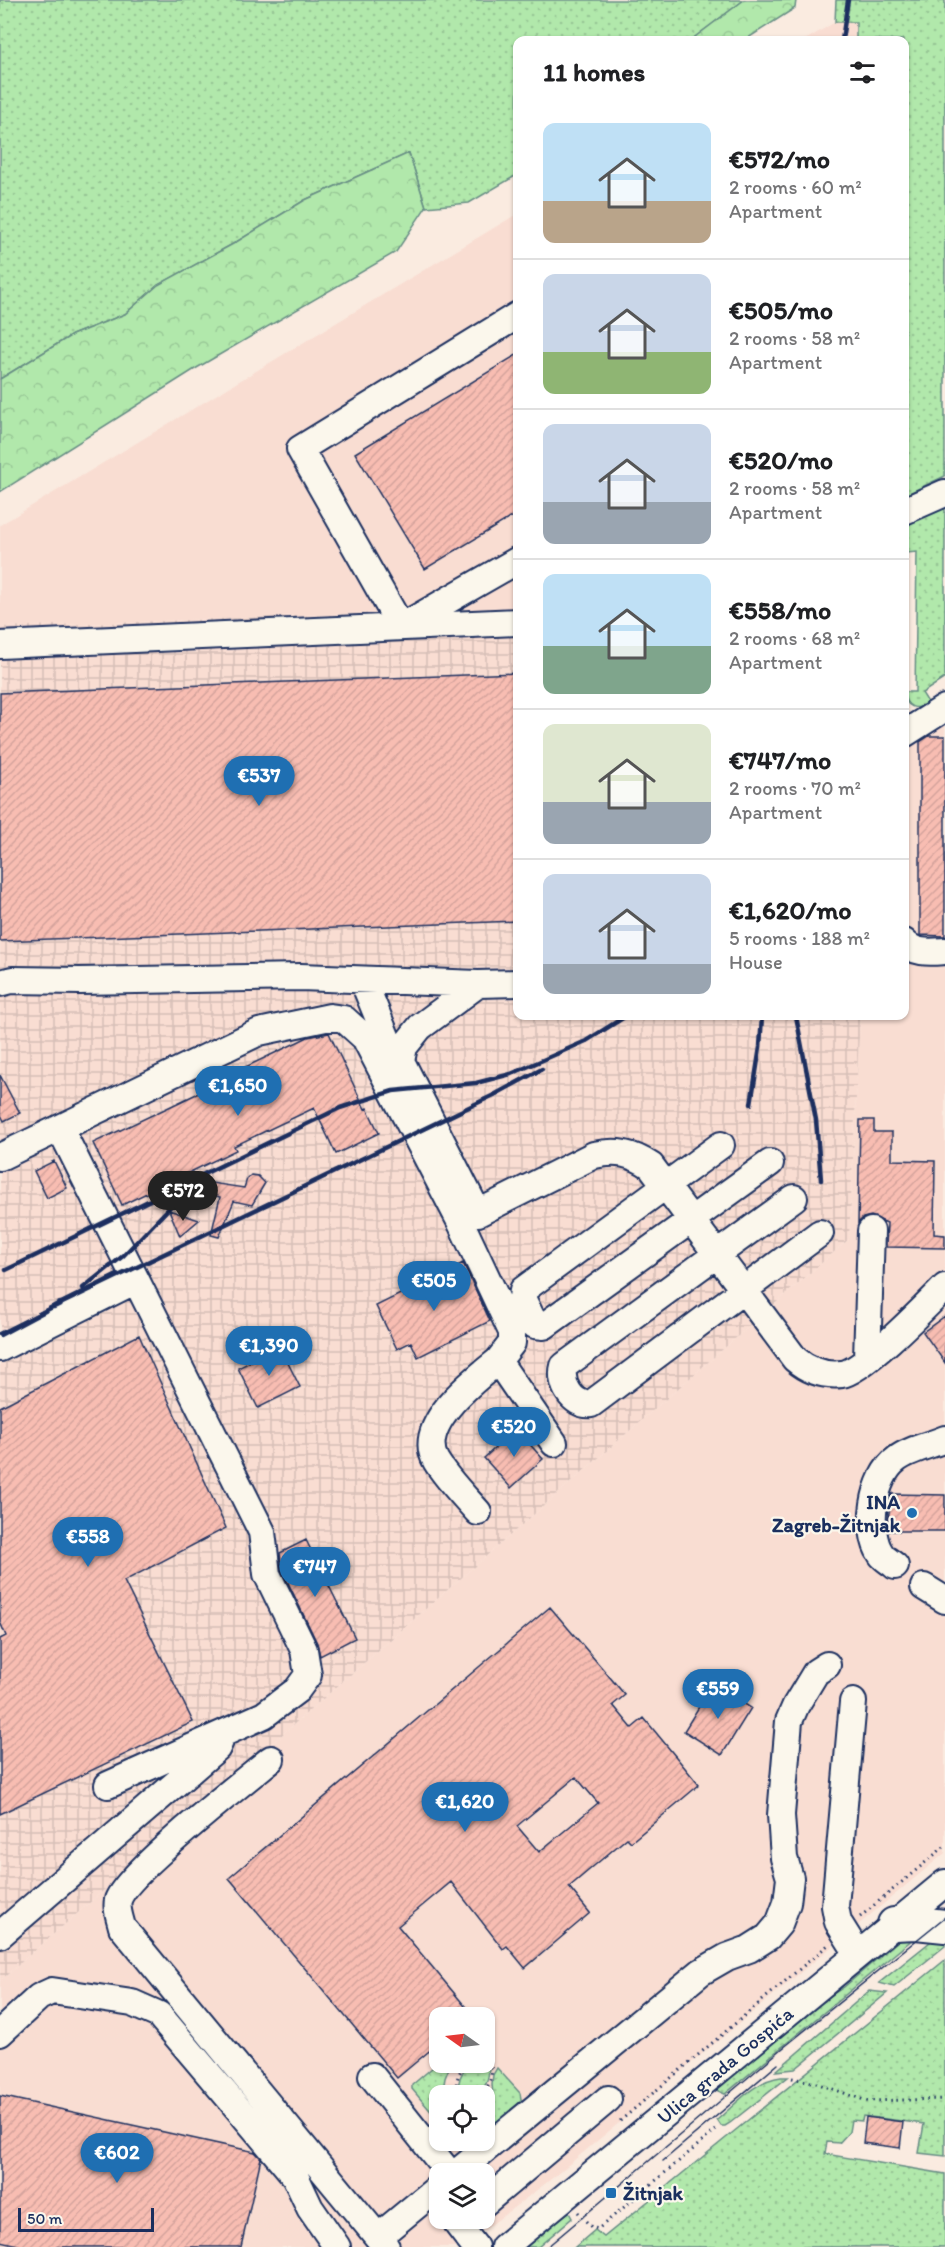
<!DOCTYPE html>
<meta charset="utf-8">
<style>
body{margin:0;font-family:Itim,sans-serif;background:#f6f6f6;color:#202124;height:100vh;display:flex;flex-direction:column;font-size:22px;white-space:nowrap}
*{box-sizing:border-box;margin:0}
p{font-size:20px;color:#757577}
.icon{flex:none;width:33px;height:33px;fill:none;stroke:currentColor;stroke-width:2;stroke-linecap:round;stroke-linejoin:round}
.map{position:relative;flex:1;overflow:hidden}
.drawer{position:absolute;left:513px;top:36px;width:396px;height:984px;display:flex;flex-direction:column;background:#fff;border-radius:12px;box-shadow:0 2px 4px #0004}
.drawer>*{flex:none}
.needle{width:39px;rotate:284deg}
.tools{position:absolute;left:429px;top:2007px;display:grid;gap:12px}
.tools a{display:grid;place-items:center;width:66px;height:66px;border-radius:12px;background:#fff;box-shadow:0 2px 4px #0004;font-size:30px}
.scale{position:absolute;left:18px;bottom:15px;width:136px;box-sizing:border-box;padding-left:6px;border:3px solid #1b2f5e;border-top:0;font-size:16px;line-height:21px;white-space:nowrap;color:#1b2f5e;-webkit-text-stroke:4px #fbf7ec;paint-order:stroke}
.price{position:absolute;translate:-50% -51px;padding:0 14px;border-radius:21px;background:#1f6fb2;color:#fff;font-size:20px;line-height:39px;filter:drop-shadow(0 2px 3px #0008)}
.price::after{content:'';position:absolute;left:50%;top:36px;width:18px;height:14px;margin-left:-9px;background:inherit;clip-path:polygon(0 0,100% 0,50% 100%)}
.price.active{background:#222;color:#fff}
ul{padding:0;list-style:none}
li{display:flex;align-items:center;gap:18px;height:150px;padding:0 30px}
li+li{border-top:2px solid #e0e0e0}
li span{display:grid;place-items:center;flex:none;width:168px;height:120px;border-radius:12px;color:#555}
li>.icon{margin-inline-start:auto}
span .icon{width:72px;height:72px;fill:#fffc;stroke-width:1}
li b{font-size:26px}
h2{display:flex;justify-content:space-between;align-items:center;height:72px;padding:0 30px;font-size:26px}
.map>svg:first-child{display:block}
.built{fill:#f9ddd2;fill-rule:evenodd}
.industrial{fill:url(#industrial-grid)}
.green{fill:url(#green-dots);stroke:#668c84;stroke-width:1.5}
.forest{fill:url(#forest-crowns);stroke:#668c84;stroke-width:1.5}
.building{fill:url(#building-hatch);stroke:#1b2f5e;stroke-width:1.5;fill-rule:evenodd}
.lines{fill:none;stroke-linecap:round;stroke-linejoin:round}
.minor-casing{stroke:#1b2f5e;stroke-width:30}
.major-casing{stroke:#1b2f5e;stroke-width:36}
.path{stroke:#1b2f5e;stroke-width:3;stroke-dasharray:1.5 4.5;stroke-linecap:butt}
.minor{stroke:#fbf7ec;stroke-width:26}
.major{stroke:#fbf7ec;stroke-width:32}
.tram{stroke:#1b2f5e;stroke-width:1.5}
.rail{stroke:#1b2f5e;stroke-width:4.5}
.poi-dot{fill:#1f6fb2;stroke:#fbf7ec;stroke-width:2}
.labels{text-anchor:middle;stroke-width:4.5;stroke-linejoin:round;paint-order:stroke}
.poi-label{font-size:20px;font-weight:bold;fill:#1b2f5e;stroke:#fbf7ec;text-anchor:end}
.street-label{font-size:20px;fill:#1b2f5e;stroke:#fbf7ec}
</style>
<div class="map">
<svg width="945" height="2247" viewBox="0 0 945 2247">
<defs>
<pattern id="industrial-grid" width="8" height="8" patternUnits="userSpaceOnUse" patternTransform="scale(1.5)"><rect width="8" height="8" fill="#f9ddd2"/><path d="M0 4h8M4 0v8" fill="none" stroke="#d5beb7"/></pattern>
<pattern id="green-dots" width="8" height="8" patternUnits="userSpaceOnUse" patternTransform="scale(1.5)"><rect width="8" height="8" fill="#b1e8ab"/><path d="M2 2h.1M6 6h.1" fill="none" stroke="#98c796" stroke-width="1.8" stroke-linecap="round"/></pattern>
<pattern id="forest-crowns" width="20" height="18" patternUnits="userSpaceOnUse" patternTransform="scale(1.5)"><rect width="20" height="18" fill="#b1e8ab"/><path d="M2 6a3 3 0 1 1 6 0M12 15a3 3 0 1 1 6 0" fill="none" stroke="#98c796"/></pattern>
<pattern id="building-hatch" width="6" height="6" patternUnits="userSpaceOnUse" patternTransform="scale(1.5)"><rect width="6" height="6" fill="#f8bdb2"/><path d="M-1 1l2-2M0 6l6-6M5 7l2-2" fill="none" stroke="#d4a39c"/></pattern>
</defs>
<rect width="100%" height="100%" fill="#faebe0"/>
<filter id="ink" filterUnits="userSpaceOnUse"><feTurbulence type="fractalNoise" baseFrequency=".0167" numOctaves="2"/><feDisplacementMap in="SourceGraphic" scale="12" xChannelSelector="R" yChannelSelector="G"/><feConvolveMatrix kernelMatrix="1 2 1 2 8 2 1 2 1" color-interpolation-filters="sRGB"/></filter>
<g filter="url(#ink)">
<path class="built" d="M835,22H856V40H805Z
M517,214V608L0,627V525Z
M945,699V1853L550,2180L462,2247H0V1981L849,1239L860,1016H904L905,719ZM440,2018H484V2062H440ZM440,2096H484V2140H440ZM440,2174H484V2218H440Z"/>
<path class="industrial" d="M517,608L518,1016H860L849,1239L0,1981V627Z"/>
<path class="green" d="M0,0H744L691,40H518L517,175L469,203L426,207L409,153L305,200L233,244L158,285L125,314L72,335L0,379Z
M836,0H945V476L905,495L904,40H856V22H835Z
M945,507V678L922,693L929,704C916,711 905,708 904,692H915L917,552L906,553L905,530L908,524Z
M919,1934L725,2094L714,2089L802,2014L844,1987L898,1941Z
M940,1934L945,1935V1946L894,1987L879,1983Z
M945,1960V2156L919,2153L924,2124L863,2116L862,2121L851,2120L849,2132L839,2143L827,2142L825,2154L945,2174V2247H575L595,2230L604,2237Z
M869,1991L887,1993L795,2069L776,2071Z
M485,2054C492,2069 489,2084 478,2095H456L460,2078L467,2063L484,2062Z
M439,2062L451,2063L445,2078L442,2095L440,2096L439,2121L412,2089V2085Z
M497,2068L520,2093L522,2105L485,2140V2112L493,2096L492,2084L493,2075Z
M781,2077H788L730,2123L725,2126H721L717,2120C736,2104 755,2080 781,2077Z
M567,2209L572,2218L538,2247H522Z"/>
<path class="forest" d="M744,0H796L795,8L745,40H691Z
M409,153L426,207L396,252L195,369L0,492V379L72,335L125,314L158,285L233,244L305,200Z"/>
<path class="building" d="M518,354V513L425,569L355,453Z
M518,673V921L0,941V693Z
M929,736H945V936L920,935V742Z
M329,1033L365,1109L367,1108L379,1133L336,1154L314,1108L234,1146L236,1150L122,1205L93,1143L207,1089L206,1086L308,1037Z
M0,1075L20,1113L4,1121L0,1113Z
M860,1120H874V1132H892V1160L935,1161L934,1234L945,1235V1248L886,1247L887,1223L871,1216L863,1218L858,1223Z
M54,1161L67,1188L47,1198L34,1171Z
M251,1175L258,1176L265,1183L252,1205L234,1201L219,1237L211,1235L220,1197L196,1191L198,1181L244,1188L247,1179Z
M169,1210L199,1220L180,1236Z
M463,1263L490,1321L418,1357L411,1342L397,1349L376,1306Z
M945,1316V1363L923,1332Z
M139,1335L226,1528L124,1581L193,1722L0,1814V1639L6,1636L0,1622V1407Z
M280,1347L300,1387L258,1408L238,1368Z
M516,1429L543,1459L511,1488L484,1458Z
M892,1494L945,1495V1531H888V1519Z
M306,1540L355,1638L320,1656L317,1643L282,1570L280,1553Z
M550,1607L625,1695L613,1705L632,1728L644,1718L699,1785L631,1842L627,1838L569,1887L590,1913L525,1968L507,1946L503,1949L451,1882L398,1926L475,2018H440V2042L397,2078L229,1878ZM576,1777L598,1803L539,1852L517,1826Z
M713,1684L751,1708L722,1755L684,1731Z
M0,2096L255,2152L261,2158L241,2247H26L0,2241Z
M866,2117L903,2122L900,2148L863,2143Z"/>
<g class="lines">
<g class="minor-casing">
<path id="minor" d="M518,315L300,449L401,627L518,560
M904,511L945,493
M0,645L518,622
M904,734L945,708
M904,942C915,954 930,952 945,951
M363,980L389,1044L401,1061
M0,983L12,980L80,981L301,977L478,984L518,983
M478,984L420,1027L404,1047L401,1061L478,1213L594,1155C616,1150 632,1153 651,1166L795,1359C809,1371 824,1376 842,1374C863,1371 927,1305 945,1287
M60,1128L262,1532L267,1574L304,1650L308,1675L297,1690L264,1715L108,1785
M721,1145L523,1290L522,1298L535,1325L544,1326L770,1163
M0,1157L259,1032L330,1017L344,1019L365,1038L460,1221L512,1332V1343L498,1361L554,1443
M794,1198L564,1366C559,1383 572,1406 591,1404L820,1233
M0,1348L136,1280
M867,1359L871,1231
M478,1512C464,1496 447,1479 436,1461C415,1425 474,1380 498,1361
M895,1566C891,1562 884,1559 881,1554C865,1531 873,1476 897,1459C908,1450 931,1445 945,1439
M924,1587L945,1600
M853,1702L835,1906L838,1922L858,1954
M271,1759C244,1781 125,1875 118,1900C116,1909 120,1918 122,1927L386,2247
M0,1935L217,1748L220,1741
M0,2033L39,1997L52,1991L132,2003L159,2015L295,2176L310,2208L337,2247
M372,2076L450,2174
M455,2174L701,1972L727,1957L749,1949L768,1937L779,1924L787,1903L790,1878L784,1858L781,1815L789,1721L796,1705L816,1672L827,1665
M484,2203L608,2099
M466,2218L458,2225L475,2247
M378,2237L440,2186
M504,2247L945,1883"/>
</g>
<g class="major-casing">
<path id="major" d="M894,1924L916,1923L945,1926"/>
</g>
<path class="path" d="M860,1917L945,1846
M792,2078L816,2083L867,2101L945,2099
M454,2096L458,2076L465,2062
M481,2096C493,2082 496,2064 484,2049
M620,2121L828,1945
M578,2212L591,2227L598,2229L716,2130"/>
<use href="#minor" class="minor"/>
<use href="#major" class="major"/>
<path class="tram" d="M663,2161L778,2064
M547,2247L783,2048L945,1917"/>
<path class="rail" d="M842,40L848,0
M796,1016L816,1120L821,1180
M751,1104L760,1047L762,1016
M6,1270L340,1108L393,1091L476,1083L511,1074L586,1041L626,1016
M83,1288L123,1256L170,1207L203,1180
M54,1307L494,1095L542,1069
M0,1335L60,1303"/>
</g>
</g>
<g class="poi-dot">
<circle cx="912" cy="1513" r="6"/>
<rect x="605" y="2187" width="12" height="12" rx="3"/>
</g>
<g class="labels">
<g class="poi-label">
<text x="900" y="1509">INA<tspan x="900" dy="23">Zagreb-Žitnjak</tspan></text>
<text x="623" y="2200" text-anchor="start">Žitnjak</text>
</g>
<g class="street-label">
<text transform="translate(725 2065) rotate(-40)" y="7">Ulica grada Gospića</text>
</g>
</g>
</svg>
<div class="tools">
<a><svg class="needle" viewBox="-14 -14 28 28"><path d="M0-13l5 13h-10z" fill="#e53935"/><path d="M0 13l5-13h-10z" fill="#757577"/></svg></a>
<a><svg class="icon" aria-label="locate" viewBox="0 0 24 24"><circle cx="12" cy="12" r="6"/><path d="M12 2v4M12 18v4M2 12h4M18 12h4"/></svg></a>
<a><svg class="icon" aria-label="layers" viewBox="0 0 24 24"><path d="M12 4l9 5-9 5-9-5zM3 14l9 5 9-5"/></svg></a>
</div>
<div class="scale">50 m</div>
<b class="price" style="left:259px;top:807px">€537</b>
<b class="price" style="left:238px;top:1117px">€1,650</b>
<b class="price active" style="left:183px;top:1222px">€572</b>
<b class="price" style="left:434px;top:1312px">€505</b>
<b class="price" style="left:269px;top:1377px">€1,390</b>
<b class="price" style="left:514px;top:1458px">€520</b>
<b class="price" style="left:88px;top:1568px">€558</b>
<b class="price" style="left:315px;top:1598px">€747</b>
<b class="price" style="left:718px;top:1720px">€559</b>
<b class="price" style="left:465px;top:1833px">€1,620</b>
<b class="price" style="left:117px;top:2184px">€602</b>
<section class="drawer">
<h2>11 homes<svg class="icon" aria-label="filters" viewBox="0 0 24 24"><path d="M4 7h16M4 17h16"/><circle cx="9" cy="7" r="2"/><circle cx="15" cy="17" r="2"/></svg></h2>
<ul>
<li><span style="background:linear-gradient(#bfe0f5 65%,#b9a48a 0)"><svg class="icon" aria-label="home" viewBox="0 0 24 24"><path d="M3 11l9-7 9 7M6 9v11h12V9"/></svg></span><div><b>€572/mo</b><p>2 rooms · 60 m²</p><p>Apartment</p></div></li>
<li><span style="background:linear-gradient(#c9d6e8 65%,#8fb573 0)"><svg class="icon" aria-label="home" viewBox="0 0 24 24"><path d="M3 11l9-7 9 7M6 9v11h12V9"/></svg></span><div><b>€505/mo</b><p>2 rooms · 58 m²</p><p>Apartment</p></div></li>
<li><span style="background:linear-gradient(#c9d6e8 65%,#9aa5b1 0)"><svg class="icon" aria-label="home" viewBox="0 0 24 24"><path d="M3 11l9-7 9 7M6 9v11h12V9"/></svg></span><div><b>€520/mo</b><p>2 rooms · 58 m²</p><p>Apartment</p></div></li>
<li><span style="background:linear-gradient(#bfe0f5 60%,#7fa58c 0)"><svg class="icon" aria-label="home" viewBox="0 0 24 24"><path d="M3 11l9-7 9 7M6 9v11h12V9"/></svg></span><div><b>€558/mo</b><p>2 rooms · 68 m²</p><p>Apartment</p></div></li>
<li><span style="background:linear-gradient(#dfe7d0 65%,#9aa5b1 0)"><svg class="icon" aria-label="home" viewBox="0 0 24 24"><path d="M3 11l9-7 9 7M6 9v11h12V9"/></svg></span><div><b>€747/mo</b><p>2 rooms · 70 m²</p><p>Apartment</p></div></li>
<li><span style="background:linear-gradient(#c9d6e8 75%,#9aa5b1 0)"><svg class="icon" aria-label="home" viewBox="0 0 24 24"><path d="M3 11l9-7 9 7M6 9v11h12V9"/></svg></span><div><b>€1,620/mo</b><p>5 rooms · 188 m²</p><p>House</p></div></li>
</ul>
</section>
</div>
